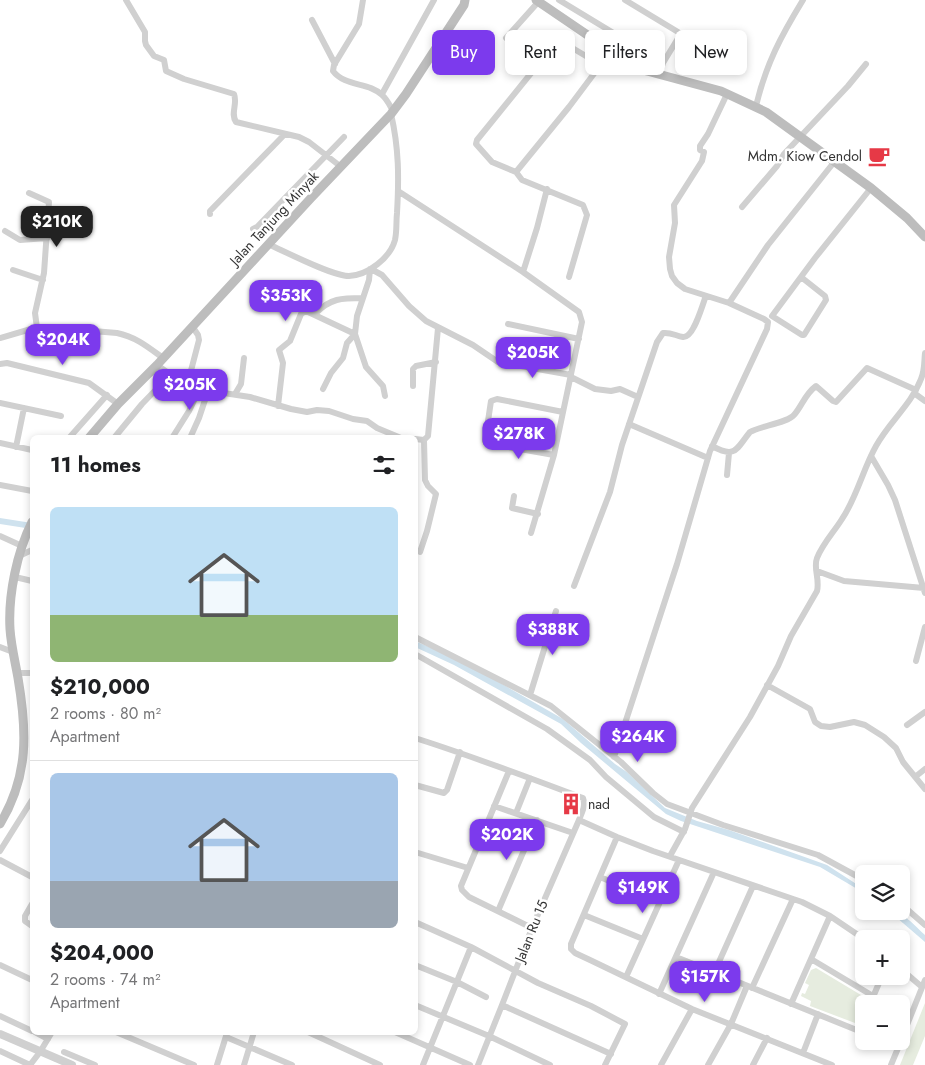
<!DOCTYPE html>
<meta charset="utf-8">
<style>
body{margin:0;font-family:Jost,sans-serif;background:#f2f2f2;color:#202124;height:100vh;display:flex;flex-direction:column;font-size:19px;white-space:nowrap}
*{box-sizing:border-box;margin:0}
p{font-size:16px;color:#757577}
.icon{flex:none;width:28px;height:28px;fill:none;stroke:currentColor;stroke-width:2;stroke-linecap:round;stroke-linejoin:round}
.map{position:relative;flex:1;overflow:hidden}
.details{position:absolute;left:30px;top:435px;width:388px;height:600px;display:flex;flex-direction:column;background:#fff;border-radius:8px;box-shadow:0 2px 8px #0003}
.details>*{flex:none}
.banner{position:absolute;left:432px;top:30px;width:418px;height:45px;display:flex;gap:10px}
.buttons{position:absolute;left:855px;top:865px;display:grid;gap:10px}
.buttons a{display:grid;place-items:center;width:55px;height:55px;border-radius:8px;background:#fff;box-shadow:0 2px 8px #0003;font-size:25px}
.price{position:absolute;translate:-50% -42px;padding:0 11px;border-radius:10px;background:#7c3aed;color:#fff;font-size:16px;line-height:32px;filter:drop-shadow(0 1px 2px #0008)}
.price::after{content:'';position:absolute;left:50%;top:30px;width:15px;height:11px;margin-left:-8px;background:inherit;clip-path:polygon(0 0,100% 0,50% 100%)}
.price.active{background:#222;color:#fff}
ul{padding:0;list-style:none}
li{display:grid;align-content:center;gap:10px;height:265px;padding:0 20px}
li+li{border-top:1px solid #e0e0e0}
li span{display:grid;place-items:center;height:155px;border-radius:8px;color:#555}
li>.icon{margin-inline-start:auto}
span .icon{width:90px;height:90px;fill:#fffc;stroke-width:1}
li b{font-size:21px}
h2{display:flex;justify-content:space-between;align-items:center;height:60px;padding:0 20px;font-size:21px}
.tag{padding:0 18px;border-radius:8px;background:#fff;box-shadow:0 2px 8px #0003;font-size:18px;line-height:45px}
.tag.active{background:#7c3aed;color:#fff}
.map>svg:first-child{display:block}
.green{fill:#e6ecdf}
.water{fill:#cfe2ee}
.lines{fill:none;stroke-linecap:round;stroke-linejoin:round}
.minor{stroke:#d0d0d0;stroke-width:6}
.tertiary{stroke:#d0d0d0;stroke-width:8}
.secondary{stroke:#bdbdbd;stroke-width:9}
.labels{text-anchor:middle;stroke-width:5;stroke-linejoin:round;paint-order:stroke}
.poi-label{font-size:14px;fill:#333;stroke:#fff;text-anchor:end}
.street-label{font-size:14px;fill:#333;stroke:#fff}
</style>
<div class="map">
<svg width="925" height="1065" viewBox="0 0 925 1065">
<rect width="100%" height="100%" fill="#fff"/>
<path class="green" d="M816,968L861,995C866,1005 861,1014 855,1023L810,1006L811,1001L801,996L802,993L805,994L809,985L805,983L811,970Z
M925,1003V1036L913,1065H900Z"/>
<path class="water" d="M0,518L32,523V529L0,524Z
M415,641L462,661L563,719L615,764L627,772L665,808L697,821L729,830L827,865L864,889V893L820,867L681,821L666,814L581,743L561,724L454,665L415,647Z
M889,911C903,911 915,926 925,935V942Z"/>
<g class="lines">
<path class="minor" d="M126,0L145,32V41L146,45L154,56L164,60L166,71L184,79L234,94C238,104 230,113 236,122L299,137L309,142L340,166
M363,0L359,24L334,65L333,71C345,87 369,82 382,95C387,99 390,106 393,111
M559,0L663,63
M625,0L678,32L680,35L663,63L659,75
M312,20L335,64
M506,38L540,0
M382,94L434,0
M727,94L708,134L700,146V150L704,152L702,161L674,205L675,223L669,257L670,269L672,276L677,283L685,289L729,303
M756,106C766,64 781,36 803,0
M516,172L492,162L476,144L477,140L553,46L560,42L564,43L601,65
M516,172L569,107L611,51
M516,172L522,180L583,205L587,215L569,277
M398,191L523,272
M29,193L49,202L44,273L35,313L37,328
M742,207L777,166L784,154L848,86L866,64
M210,214V211L285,134
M253,229L257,227L344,137
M5,231L20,240L47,238
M268,244C286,252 332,276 349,276C368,275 390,258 395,240C397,231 396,222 397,213C399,178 399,148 391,114
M370,269L369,280L357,316L355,334L366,367L383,386L385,396
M371,269L382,275L409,306L426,321L473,345L498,362L571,375
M13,270L43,280
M801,277L825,296L826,300L804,335H802L772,316L815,258L871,188
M315,314C330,298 342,298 363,298
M508,324L579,339
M0,338L31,329L45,327L117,333C136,337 148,347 163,358
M0,364L7,363L89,383L118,404
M157,365L181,382H188L204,390L250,397L291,409L307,412L317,410L329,411L353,419L367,421L377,428L401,438
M571,377L595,389L611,391L620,389L638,397
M188,382L199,340L198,335L192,326
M413,386V369L416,366L436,362
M323,389L331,373L343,358L347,343L355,334
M914,393L925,401
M235,394L241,384L244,358
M0,403L61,416
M278,406L283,363L279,350L290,341L301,314L306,311L355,334
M629,424L708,458
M69,438L107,395
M114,438L142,404L170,375
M172,438L189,411L200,388
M190,438L199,418L208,391
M415,439L424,440L428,436L438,328
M0,443L32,450
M712,446C736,459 736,449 750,432C760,426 787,423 794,415C802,406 805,394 816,386L833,401L836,402L867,368L916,390
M16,447L24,408
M554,455L486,443L485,441L491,401L497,399L563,412
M871,456L888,485L895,500L925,593
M727,475L729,453
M0,485L32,491
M514,496L512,508L538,514
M531,533L554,455L582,322L579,312L523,272L537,228L547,189
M0,536L22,546
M420,552L427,531L436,494L428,486L425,480L424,440
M19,556L32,550
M817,571L844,581L924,588
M15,577L32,581
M574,586L610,492L622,445L657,342L663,333C671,332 676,336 683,337C694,338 702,305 706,296
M415,637L551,706L621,762L653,793L667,804L723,825L818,855L864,880
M0,647L13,652
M415,654L547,729L590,760L606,777L654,817L684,832
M916,661L925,627
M17,673H32
M767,685L810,709L815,722L821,726L830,727L854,722L865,725L884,737L896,748L903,762L925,789
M530,695L556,611
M907,725L925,712
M415,738C472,756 527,777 583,798C586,806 582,812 579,820L532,928L502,1005L478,1065
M614,757L677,564L710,451L767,329L768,322L764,319L729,303L768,245L835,161
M509,771L461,886L462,890L469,897L532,928
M915,777L925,769
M415,785L444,793L447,790L460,752
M494,806L573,833
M516,813L530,778
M579,820L617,837L653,851L802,902L830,916L864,939
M617,837L571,944V949L575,953L590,960L692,1009L832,1065
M0,851L32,800
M415,852L468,868
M670,856L685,829L692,808L750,717L778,666L791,636L817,591C820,579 813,568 817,558C823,543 834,532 842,519C857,497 863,469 876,446C889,422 911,405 921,379C925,370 924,361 925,353
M0,860L32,877
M600,877L659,902
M32,904L25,916V921L32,926
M901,904L925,925
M498,911L537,820
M584,915L643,939
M415,922L471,947L538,983L591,1006L625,1024L605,1065
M676,957L864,1033
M811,959L873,996
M0,965L32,980
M415,965L457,982L486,997
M901,969L922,987
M714,973L753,886
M626,977L679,860
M752,988L793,899
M659,994L714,872
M791,1004L830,916
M870,1004L882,976
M415,1005L489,1036L550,1065
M502,1005L611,1054
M0,1016L32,1031
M859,1031L864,1019
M35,1032L48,1039
M116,1032L194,1065
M308,1032L380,1065
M395,1032L470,1065
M226,1037L292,1065
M901,1040L925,980
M886,1041L899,1046
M0,1051L30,1065L40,1052L52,1032
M64,1052L95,1065
M803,1053L818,1014
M217,1065L227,1033
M244,1065L254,1032
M423,1065L471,947
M661,1065L692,1009
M708,1065L731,1024L747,986
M753,1065L767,1038
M891,1065L901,1041"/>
<path class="tertiary" d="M0,1034L72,1065"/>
<path class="secondary" d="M536,0L611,51L647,71L721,91L766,112L871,188L907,218L925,237
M89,438L118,404L157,365L311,198L391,114L406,94L464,5L465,0
M0,824C29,776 27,731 18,678C15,661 11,645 10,629C8,595 17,552 32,522"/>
</g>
<defs>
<g id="cafe-bare" transform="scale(1.725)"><path d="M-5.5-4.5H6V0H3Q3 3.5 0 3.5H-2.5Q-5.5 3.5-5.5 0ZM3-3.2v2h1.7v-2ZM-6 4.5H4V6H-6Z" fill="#e63946" stroke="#fff" stroke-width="2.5" paint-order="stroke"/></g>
<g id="building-bare" transform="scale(1.725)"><path d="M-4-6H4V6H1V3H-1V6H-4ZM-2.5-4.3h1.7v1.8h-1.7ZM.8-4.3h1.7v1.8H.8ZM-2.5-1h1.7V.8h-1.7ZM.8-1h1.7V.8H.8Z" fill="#e63946" stroke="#fff" stroke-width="2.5" paint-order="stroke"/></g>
</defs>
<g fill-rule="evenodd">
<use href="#cafe-bare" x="879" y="156"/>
<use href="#building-bare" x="571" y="804"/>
</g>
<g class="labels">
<g class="poi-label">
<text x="862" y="161">Mdm. Kiow Cendol</text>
<text x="588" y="809" text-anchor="start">nad</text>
</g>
<g class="street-label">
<text transform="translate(274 218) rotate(-47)" y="5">Jalan Tanjung Minyak</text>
<text transform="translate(531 931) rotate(-68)" y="5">Jalan Ru 15</text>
</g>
</g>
</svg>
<div class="buttons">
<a><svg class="icon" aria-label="layers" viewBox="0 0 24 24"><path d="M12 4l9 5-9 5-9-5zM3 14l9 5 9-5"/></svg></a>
<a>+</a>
<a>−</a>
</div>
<b class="price active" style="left:57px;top:248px">$210K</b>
<b class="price" style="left:286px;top:322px">$353K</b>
<b class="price" style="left:63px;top:366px">$204K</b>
<b class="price" style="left:533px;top:379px">$205K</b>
<b class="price" style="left:190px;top:411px">$205K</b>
<b class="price" style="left:519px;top:460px">$278K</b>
<b class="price" style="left:553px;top:656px">$388K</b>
<b class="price" style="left:638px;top:763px">$264K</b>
<b class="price" style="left:507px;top:861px">$202K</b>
<b class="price" style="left:643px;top:914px">$149K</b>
<b class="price" style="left:705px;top:1003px">$157K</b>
<div class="banner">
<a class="tag active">Buy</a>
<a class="tag">Rent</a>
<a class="tag">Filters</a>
<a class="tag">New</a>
</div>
<section class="details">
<h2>11 homes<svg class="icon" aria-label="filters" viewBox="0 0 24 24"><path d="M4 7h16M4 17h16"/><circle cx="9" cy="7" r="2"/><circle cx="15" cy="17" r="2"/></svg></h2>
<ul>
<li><span style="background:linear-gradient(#bfe0f5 70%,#8fb573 0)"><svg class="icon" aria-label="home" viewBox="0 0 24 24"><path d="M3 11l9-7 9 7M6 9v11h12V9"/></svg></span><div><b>$210,000</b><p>2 rooms · 80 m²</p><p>Apartment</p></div></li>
<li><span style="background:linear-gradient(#a9c7e8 70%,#9aa5b1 0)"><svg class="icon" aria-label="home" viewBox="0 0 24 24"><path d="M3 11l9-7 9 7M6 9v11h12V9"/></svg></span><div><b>$204,000</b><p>2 rooms · 74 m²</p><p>Apartment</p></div></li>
</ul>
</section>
</div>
